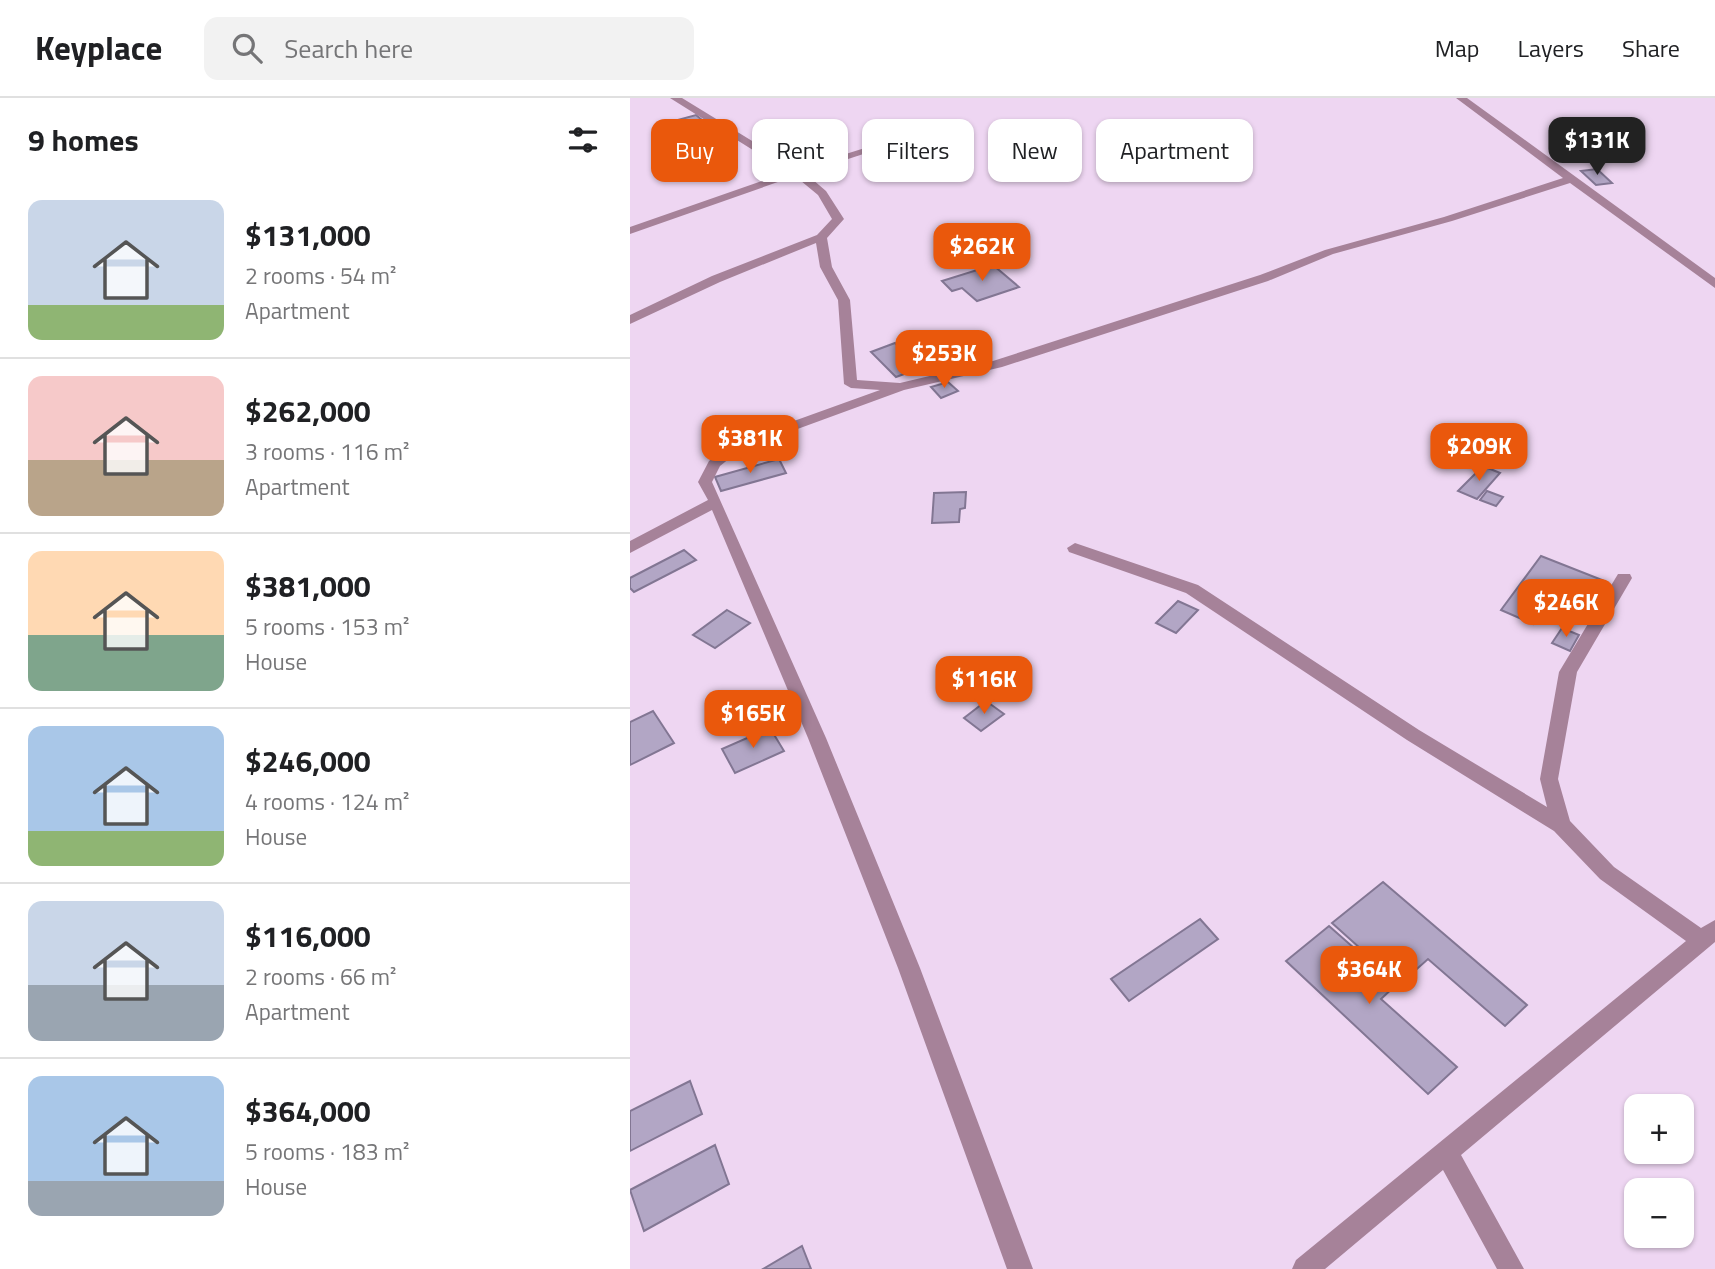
<!DOCTYPE html>
<meta charset="utf-8">
<style>
body{margin:0;font-family:"Titillium Web",sans-serif;background:#f2f2f2;color:#202124;height:100vh;display:flex;flex-direction:column;font-size:26px;white-space:nowrap}
*{box-sizing:border-box;margin:0}
p{font-size:23px;color:#757577}
.icon{flex:none;width:38px;height:38px;fill:none;stroke:currentColor;stroke-width:2;stroke-linecap:round;stroke-linejoin:round}
.map{position:relative;flex:1;overflow:hidden}
.side{display:flex;flex-direction:column;background:#fff;width:630px}
.side>*{flex:none}
.guide{position:absolute;left:21px;top:21px;width:665px;height:63px;display:flex;gap:14px}
.fabs{position:absolute;left:994px;top:996px;display:grid;gap:14px}
.fabs a{display:grid;place-items:center;width:70px;height:70px;border-radius:14px;background:#fff;box-shadow:0 2px 5px #0004;font-size:35px}
.price{position:absolute;translate:-50% -60px;padding:0 16px;border-radius:14px;background:#ea580c;color:#fff;font-size:23px;line-height:46px;filter:drop-shadow(0 2px 4px #0008)}
.price::after{content:'';position:absolute;left:50%;top:42px;width:21px;height:16px;margin-left:-10px;background:inherit;clip-path:polygon(0 0,100% 0,50% 100%)}
.price.active{background:#222;color:#fff}
ul{padding:0;list-style:none}
li{display:flex;align-items:center;gap:21px;height:175px;padding:0 28px}
li+li{border-top:2px solid #e0e0e0}
li span{display:grid;place-items:center;flex:none;width:196px;height:140px;border-radius:14px;color:#555}
li>.icon{margin-inline-start:auto}
span .icon{width:84px;height:84px;fill:#fffc;stroke-width:1}
li b{font-size:30px}
h2{display:flex;justify-content:space-between;align-items:center;height:84px;padding:0 28px;font-size:30px}
.tag{padding:0 24px;border-radius:14px;background:#fff;box-shadow:0 2px 5px #0004;font-size:24px;line-height:63px}
.tag.active{background:#ea580c;color:#fff}
header{display:flex;align-items:center;gap:42px;box-sizing:border-box;height:98px;padding:0 35px;background:#fff;border-bottom:2px solid #e0e0e0}
header strong{font-size:33px}
nav{display:flex;gap:38px;margin-inline-start:auto;font-size:24px}
.search{width:490px;height:63px;background:#f2f2f2;display:flex;align-items:center;gap:18px;box-sizing:border-box;padding:0 24px;border-radius:14px;color:#757577;font-size:26px}
main{display:flex;flex:1;min-height:0}
.map>svg:first-child{display:block}
.building{fill:#b2a6c5;stroke:#827693;stroke-width:2}
.lines{fill:none;stroke-linecap:round;stroke-linejoin:round}
.street{fill:#a68299;fill-rule:evenodd}
</style>
<header>
<strong>Keyplace</strong>
<div class="search"><svg class="icon" aria-label="search" viewBox="0 0 24 24"><circle cx="10" cy="10" r="6"/><path d="M15 15l6 6"/></svg>Search here</div>
<nav><a>Map</a><a>Layers</a><a>Share</a></nav>
</header>
<main>
<section class="side">
<h2>9 homes<svg class="icon" aria-label="filters" viewBox="0 0 24 24"><path d="M4 7h16M4 17h16"/><circle cx="9" cy="7" r="2"/><circle cx="15" cy="17" r="2"/></svg></h2>
<ul>
<li><span style="background:linear-gradient(#c9d6e8 75%,#8fb573 0)"><svg class="icon" aria-label="home" viewBox="0 0 24 24"><path d="M3 11l9-7 9 7M6 9v11h12V9"/></svg></span><div><b>$131,000</b><p>2 rooms · 54 m²</p><p>Apartment</p></div></li>
<li><span style="background:linear-gradient(#f6c9c9 60%,#b9a48a 0)"><svg class="icon" aria-label="home" viewBox="0 0 24 24"><path d="M3 11l9-7 9 7M6 9v11h12V9"/></svg></span><div><b>$262,000</b><p>3 rooms · 116 m²</p><p>Apartment</p></div></li>
<li><span style="background:linear-gradient(#ffd9b3 60%,#7fa58c 0)"><svg class="icon" aria-label="home" viewBox="0 0 24 24"><path d="M3 11l9-7 9 7M6 9v11h12V9"/></svg></span><div><b>$381,000</b><p>5 rooms · 153 m²</p><p>House</p></div></li>
<li><span style="background:linear-gradient(#a9c7e8 75%,#8fb573 0)"><svg class="icon" aria-label="home" viewBox="0 0 24 24"><path d="M3 11l9-7 9 7M6 9v11h12V9"/></svg></span><div><b>$246,000</b><p>4 rooms · 124 m²</p><p>House</p></div></li>
<li><span style="background:linear-gradient(#c9d6e8 60%,#9aa5b1 0)"><svg class="icon" aria-label="home" viewBox="0 0 24 24"><path d="M3 11l9-7 9 7M6 9v11h12V9"/></svg></span><div><b>$116,000</b><p>2 rooms · 66 m²</p><p>Apartment</p></div></li>
<li><span style="background:linear-gradient(#a9c7e8 75%,#9aa5b1 0)"><svg class="icon" aria-label="home" viewBox="0 0 24 24"><path d="M3 11l9-7 9 7M6 9v11h12V9"/></svg></span><div><b>$364,000</b><p>5 rooms · 183 m²</p><p>House</p></div></li>
</ul>
</section>
<div class="map">
<svg width="1085" height="1171" viewBox="0 0 1085 1171">
<rect width="100%" height="100%" fill="#eed6f2"/>
<path class="building" d="M66,17L72,22L39,31L33,26Z
M967,71L982,85L966,87L951,73Z
M363,167L389,189L347,203L332,190L322,193L312,183Z
M265,245L290,270L266,279L241,254Z
M318,284L328,293L311,300L301,289Z
M149,361L156,375L91,393L85,379Z
M853,368L870,375L847,401L828,393Z
M857,393L873,399L866,408L850,402Z
M336,394L335,410L330,411L329,424L302,425L304,395Z
M54,452L66,462L4,494L0,490V480Z
M911,458L972,482L961,497L931,485L903,526L871,512Z
M548,503L568,512L546,535L526,525Z
M97,512L120,525L85,550L63,537Z
M932,530L949,537L940,553L922,545Z
M356,603L374,616L351,633L334,620Z
M23,613L44,645L0,667V624Z
M140,630L154,653L105,675L92,651Z
M753,784L897,907L875,928L798,861L770,886L702,825Z
M570,821L588,841L499,903L481,881Z
M699,828L766,887L751,901L827,969L798,996L656,863Z
M60,983L72,1016L0,1053V1013Z
M85,1047L99,1086L14,1133L0,1092Z
M172,1148L181,1171H133Z"/>
<g class="lines">
<path class="street" d="M40,0H52L168,71L289,33L298,35L175,75L196,93L214,121L197,140L202,169L220,202L227,282L270,285L363,263L630,177L695,152L814,119L933,80L826,0H837L1085,180V190L940,85L822,123L703,156L638,183L372,269L274,292L110,352L90,368L82,384L196,640L290,870L403,1171H377L268,870L178,640L82,412L0,455V443L78,402L68,384L79,363L100,346L250,292L221,290L214,286L208,202L190,169L186,145L90,184L0,226V217L82,178L187,137L202,121L188,97L165,78L0,136V129L158,74Z
M445,445L568,487L789,632L917,709L910,681L929,574L988,476H1000L1002,480L947,574L928,681L940,723L984,769L1071,830L1085,822V844L831,1057L894,1171H867L813,1072L695,1171H662L666,1162L1056,843L970,781L924,733L777,642L556,495L439,454L437,450Z"/>
</g>
</svg>
<div class="fabs">
<a>+</a>
<a>−</a>
</div>
<b class="price active" style="left:967px;top:79px">$131K</b>
<b class="price" style="left:352px;top:185px">$262K</b>
<b class="price" style="left:314px;top:292px">$253K</b>
<b class="price" style="left:120px;top:377px">$381K</b>
<b class="price" style="left:849px;top:385px">$209K</b>
<b class="price" style="left:936px;top:541px">$246K</b>
<b class="price" style="left:354px;top:618px">$116K</b>
<b class="price" style="left:123px;top:652px">$165K</b>
<b class="price" style="left:739px;top:908px">$364K</b>
<div class="guide">
<a class="tag active">Buy</a>
<a class="tag">Rent</a>
<a class="tag">Filters</a>
<a class="tag">New</a>
<a class="tag">Apartment</a>
</div>
</div>
</main>
